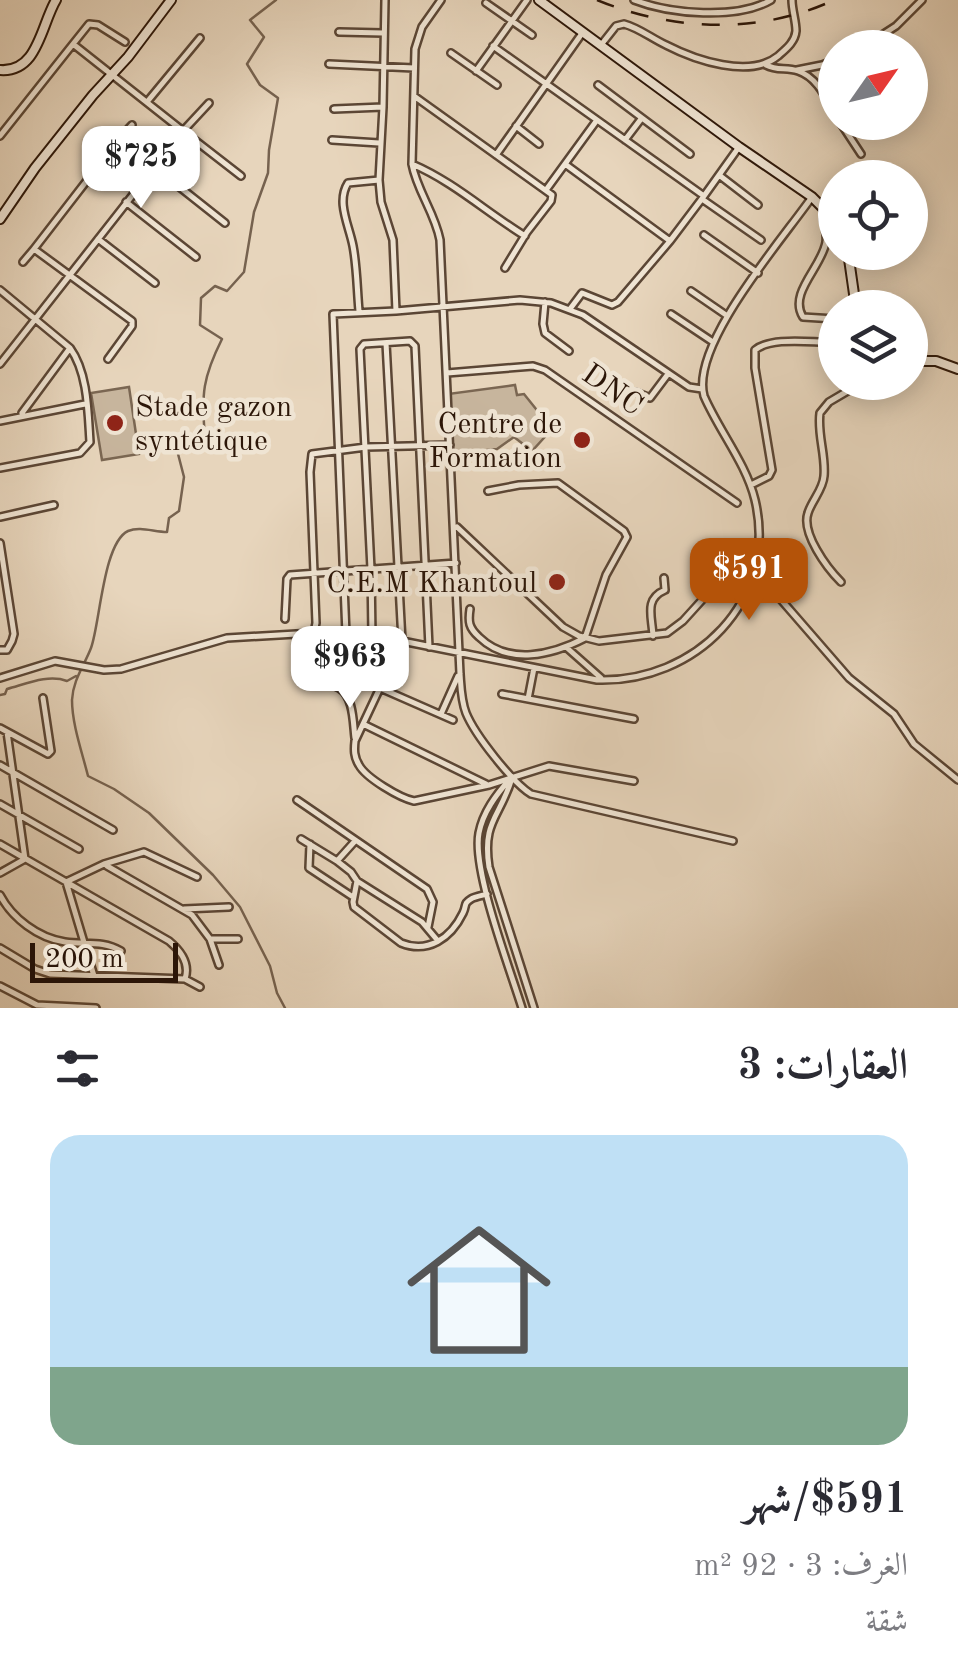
<!DOCTYPE html>
<html lang="ar">
<meta charset="utf-8">
<style>
body{margin:0;font-family:"Old Standard TT",Amiri,serif;background:#f2f2f3;color:#2b2b33;direction:rtl;height:100vh;display:flex;flex-direction:column;font-size:38px;white-space:nowrap}
*{box-sizing:border-box;margin:0}
p{font-size:32px;color:#7c7c81}
.icon{flex:none;width:55px;height:55px;fill:none;stroke:currentColor;stroke-width:2;stroke-linecap:round;stroke-linejoin:round}
.map{position:relative;height:1008px;overflow:hidden;direction:ltr}
.sheet{display:flex;flex-direction:column;background:#fff;flex:1}
.sheet>*{flex:none}
.needle{width:65px;rotate:56deg}
.tools{position:absolute;left:818px;top:30px;display:grid;gap:20px}
.tools a{display:grid;place-items:center;width:110px;height:110px;border-radius:50%;background:#fff;box-shadow:0 5px 25px #0003;font-size:50px}
.scale{position:absolute;left:30px;bottom:25px;width:148px;box-sizing:border-box;padding-left:10px;border:5px solid #2c1608;border-top:0;font-size:28px;line-height:35px;white-space:nowrap;color:#2c1608;-webkit-text-stroke:8px #efe4d3;paint-order:stroke}
.price{position:absolute;translate:-50% -85px;padding:0 22px;border-radius:20px;background:#fff;color:#222;font-size:32px;line-height:65px;filter:drop-shadow(0 2px 5px #0008)}
.price::after{content:'';position:absolute;left:50%;top:60px;width:30px;height:22px;margin-left:-15px;background:inherit;clip-path:polygon(0 0,100% 0,50% 100%)}
.price.selected{background:#b45309;color:#fff}
ul{padding:0;list-style:none}
li{display:grid;align-content:center;gap:20px;height:530px;padding:0 50px}
li+li{border-top:2px solid #e1e1e2}
li span{display:grid;place-items:center;height:310px;border-radius:30px;color:#555}
li>.icon{margin-inline-start:auto}
span .icon{width:180px;height:180px;fill:#fffc;stroke-width:1}
li b{font-size:42px}
h2{display:flex;justify-content:space-between;align-items:center;height:120px;padding:0 50px;font-size:42px}
.map>svg:first-child{display:block}
.green{fill:#c7b59d;stroke:#7a6652;stroke-width:2.5}
.lines{fill:none;stroke-linecap:round;stroke-linejoin:round}
.stream{stroke:#76624f;stroke-width:2.5}
.minor-casing{stroke:#5b4635;stroke-width:10}
.secondary-casing{stroke:#2c1608;stroke-width:12}
.minor{stroke:#efe4d3;stroke-width:5}
.secondary{stroke:#efe4d3;stroke-width:8}
.rail{stroke:#2c1608;stroke-width:2.5;stroke-dasharray:18 18;stroke-linecap:butt}
.poi-dot{fill:#8f2418;stroke:#efe4d3;stroke-width:4}
.labels{text-anchor:middle;stroke-width:9;stroke-linejoin:round;paint-order:stroke}
.street-label{font-size:30px;fill:#2c1608;stroke:#efe4d3}
.poi-label{font-size:30px;fill:#2c1608;stroke:#efe4d3;text-anchor:end}
</style>
<div class="map">
<svg width="958" height="1008" viewBox="0 0 958 1008">
<rect width="100%" height="100%" fill="#e7d5bc"/>
<filter id="stains"><feTurbulence type="fractalNoise" baseFrequency=".002" numOctaves="4"/><feColorMatrix values="0 0 0 0 .2 0 0 0 0 .09 0 0 0 0 .02 0 0 0 .5 -.17"/></filter>
<radialGradient id="worn" r=".72"><stop offset=".6" stop-color="#630" stop-opacity="0"/><stop offset="1" stop-color="#630" stop-opacity=".3"/></radialGradient>
<path class="green" d="M515,385L517,395L524,394L552,429L532,451L514,437L497,449L451,454L448,394Z
M129,387L139,454L102,460L91,393Z"/>
<g class="lines">
<path class="stream" d="M276,0L250,20L264,37L247,64L260,85L278,98L269,150L268,173L254,212L244,272L227,291L215,286L201,298L200,325L222,339C203,377 201,394 205,437H187L177,450L184,477L179,511L169,518L167,532C154,532 140,526 128,531C103,543 100,624 91,648C84,666 73,680 72,700C72,724 82,752 88,776L114,789L149,813L213,875L240,907L270,966L277,993L285,1008
M0,695L5,694L7,689C26,684 48,674 67,681L76,676"/>
<g class="minor-casing">
<path id="minor" d="M385,0L383,107L379,180L381,202L393,240L396,311
M441,0L422,27L415,49L412,164C417,191 435,213 440,240L460,674C461,687 461,700 466,713C475,735 512,782 531,794L733,841
M634,0C670,14 737,20 771,0
M486,3L532,35
M339,32L383,33
M73,44L89,24L98,25L125,42
M601,45L616,26L624,24C639,28 651,38 666,45C695,60 750,79 778,56C786,49 795,42 796,31C796,21 792,10 792,0
M493,46L704,196L739,147
M862,48L896,26L922,0
M451,53L497,85
M329,64L414,68
M766,65C777,71 786,67 798,71C817,77 826,98 835,114
M797,70L822,65L835,60
M476,71L527,0
M598,85L690,154
M414,96L552,195L551,201L527,232L505,268
M147,102L200,38
M209,103L183,131L241,176
M334,109L383,107
M840,122L861,154
M516,126L539,144
M0,136L73,44L183,131L0,364
M119,139L132,125
M332,140L379,143
M625,140L641,119
M496,155L583,32
M412,164C454,182 486,212 525,236
M565,164L670,241
M719,175L758,205
M546,190L597,120
M702,199L761,240
M126,202L196,257
M828,211L823,218C825,226 827,234 826,242C822,267 788,293 803,317L835,319
M704,235L758,273
M98,239L155,283
M23,262L34,249
M0,290L70,348C88,373 88,412 90,442L80,453L0,468
M691,291L726,315
M545,302L543,324L545,333L569,351
M570,309L582,293L612,305L618,302L670,241L704,196
M359,311C357,289 357,267 353,246C349,225 336,202 348,183L379,180
M671,314L713,342
M386,343L402,641L355,741C354,750 354,757 359,765C366,778 400,798 414,801L489,785L549,766L634,781
M108,359L132,326V321L34,249L119,139L225,223
M447,373L533,366L545,370L737,503
M635,392L650,398L668,374
M22,413L70,348
M0,421L85,404
M751,485L769,476L772,470L755,368V350C772,336 813,343 835,342
M0,517L54,505
M457,527L563,627L579,636L599,641L667,633L683,621L712,589L722,558L756,555
M0,543L14,634L12,641L7,650H0
M752,575L770,587L849,678L894,714L914,744L958,780
M841,582C827,568 801,533 808,513C812,500 823,490 824,476C826,455 817,434 820,413L829,402L863,382
M470,609C468,622 469,628 479,637C509,666 552,655 585,638L606,575L627,537L624,531L558,483L519,485L488,491
M285,619L287,579L290,575L456,563
M346,634L333,314L396,311L520,300L551,303L583,315L689,387L702,389
M653,636C652,616 644,599 665,590L664,578
M372,637L371,569L360,349L364,344L410,341L415,346L429,647
M566,647L601,678
M0,678L55,661L104,670L121,669L227,638L313,633L346,634L402,641L597,680C695,683 779,601 755,500C746,463 719,431 704,396C690,345 782,240 812,197
M380,688L453,720
M502,694L634,719
M528,699L534,668
M441,714L458,676
M363,724L486,784
M0,728L48,754L51,751L43,698
M355,738C353,723 354,697 339,688C332,684 321,683 313,681C307,664 312,641 316,623L310,472L312,454L366,447L450,445
M0,765L113,830
M512,778C500,818 482,821 489,867L534,1008
M510,779C496,795 483,812 479,833C472,870 510,969 522,1008
M297,800L427,889L433,902L428,927
M0,804L79,849
M301,839L337,861L351,872L357,881L353,902L354,907L401,943C428,954 451,938 463,913C467,905 463,904 471,899C474,897 484,895 487,894
M0,844L169,941C181,951 190,964 185,979L50,974L35,969L0,948
M310,844L309,868L353,897
M337,861L355,841
M107,866L192,915L210,939L219,965
M0,873L25,859L7,732
M357,881L422,922L438,941
M0,895C12,918 38,938 65,942C86,945 102,940 121,951
M184,909L229,907
M211,939H238
M94,976L66,882L104,864L144,852L197,877
M185,979L200,987
M0,986L37,1005L96,1008"/>
</g>
<g class="secondary-casing">
<path id="secondary" d="M539,0L739,147L812,197L835,220
M0,70C38,73 41,25 56,0
M0,219L35,168L93,95L128,57L171,0
M848,252L856,308
M910,361H936L958,369"/>
</g>
<use href="#minor" class="minor"/>
<use href="#secondary" class="secondary"/>
<path class="rail" d="M597,0C672,31 759,35 834,0"/>
</g>
<g class="poi-dot">
<circle cx="115" cy="423" r="10"/>
<circle cx="582" cy="440" r="10"/>
<circle cx="557" cy="582" r="10"/>
</g>
<g class="labels">
<g class="street-label">
<text transform="translate(613 389) rotate(35)" y="10">DNC</text>
</g>
<g class="poi-label">
<text x="135" y="416" text-anchor="start">Stade gazon<tspan x="135" dy="34">syntétique</tspan></text>
<text x="562" y="433">Centre de<tspan x="562" dy="34">Formation</tspan></text>
<text x="537" y="592">C.E.M Khantoul</text>
</g>
</g>
<rect width="100%" height="100%" filter="url(#stains)"/>
<rect width="100%" height="100%" fill="url(#worn)"/>
</svg>
<div class="tools">
<a><svg class="needle" viewBox="-14 -14 28 28"><path d="M0-13l5 13h-10z" fill="#e53935"/><path d="M0 13l5-13h-10z" fill="#7c7c81"/></svg></a>
<a><svg class="icon" aria-label="locate" viewBox="0 0 24 24"><circle cx="12" cy="12" r="6"/><path d="M12 2v4M12 18v4M2 12h4M18 12h4"/></svg></a>
<a><svg class="icon" aria-label="layers" viewBox="0 0 24 24"><path d="M12 4l9 5-9 5-9-5zM3 14l9 5 9-5"/></svg></a>
</div>
<div class="scale">200 m</div>
<b class="price" style="left:141px;top:211px">$725</b>
<b class="price selected" style="left:749px;top:623px">$591</b>
<b class="price" style="left:350px;top:711px">$963</b>
</div>
<section class="sheet">
<h2>العقارات: 3<svg class="icon" aria-label="filters" viewBox="0 0 24 24"><path d="M4 7h16M4 17h16"/><circle cx="9" cy="7" r="2"/><circle cx="15" cy="17" r="2"/></svg></h2>
<ul>
<li><span style="background:linear-gradient(#bfe0f5 75%,#7fa58c 0)"><svg class="icon" aria-label="home" viewBox="0 0 24 24"><path d="M3 11l9-7 9 7M6 9v11h12V9"/></svg></span><div><b>$591/شهر</b><p>الغرف: 3 · 92 m²</p><p>شقة</p></div></li>
</ul>
</section>
